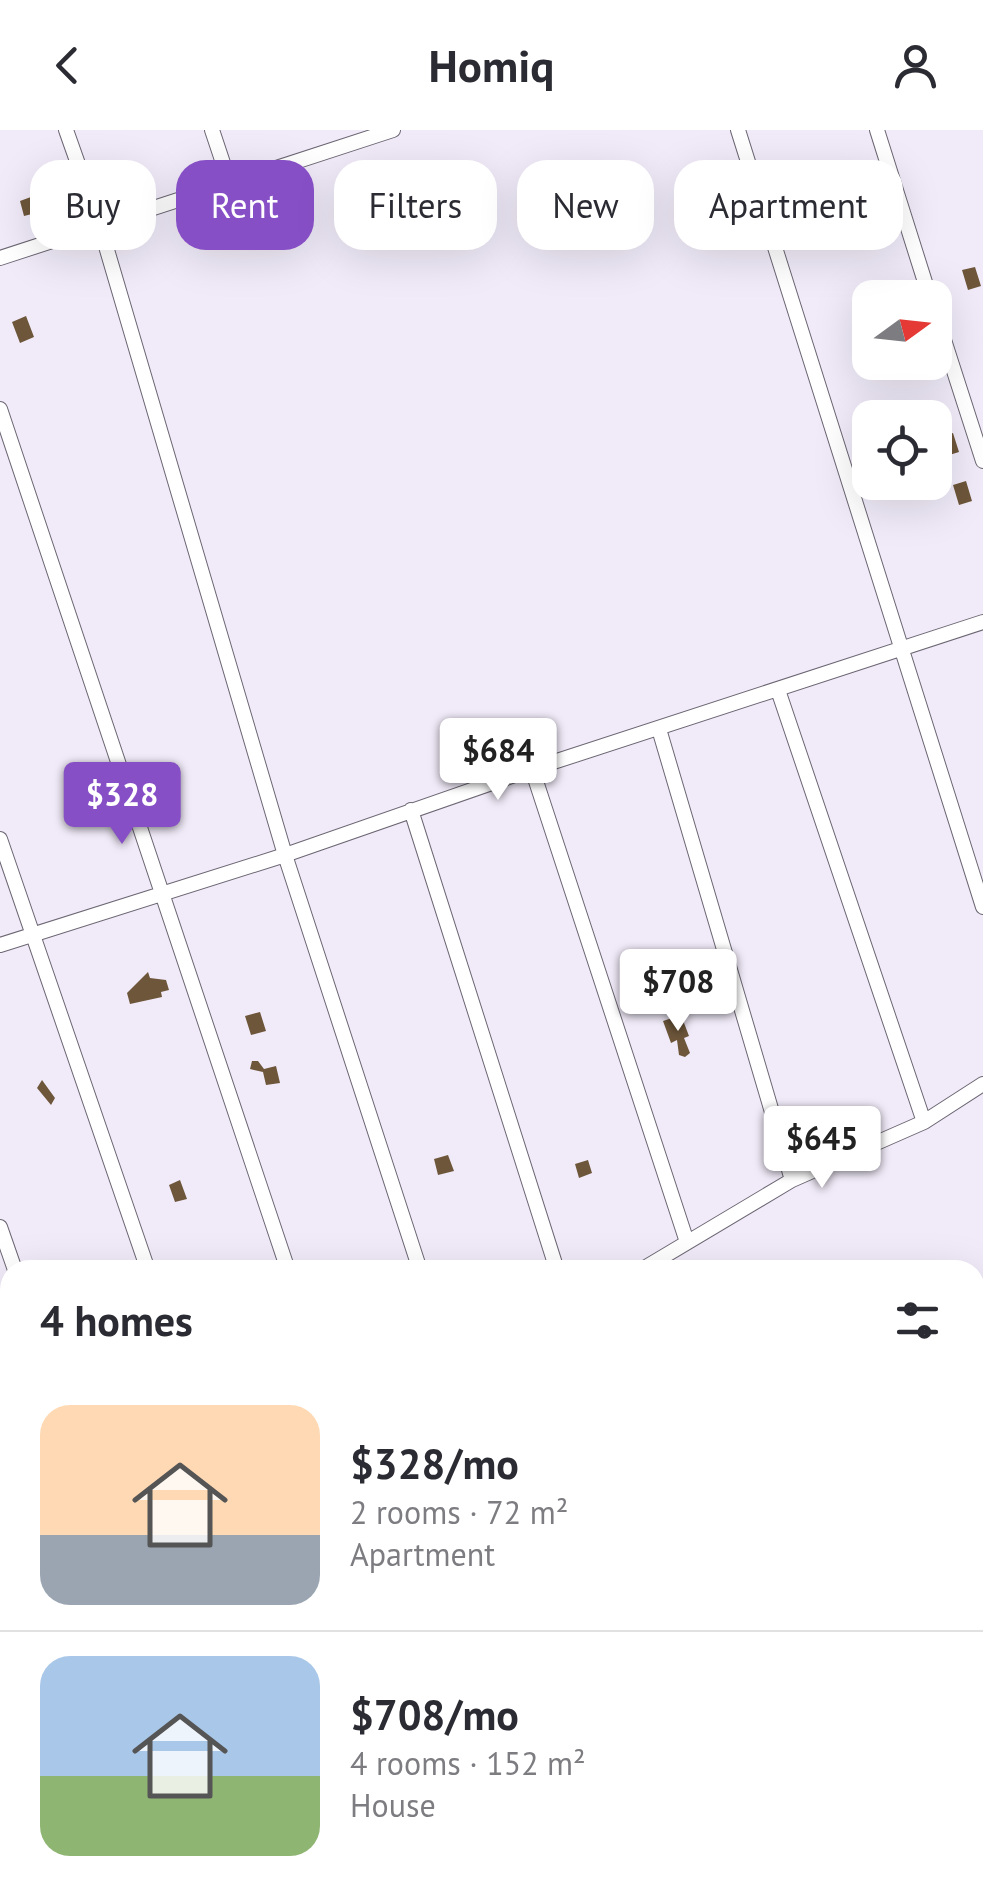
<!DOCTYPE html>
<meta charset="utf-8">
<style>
body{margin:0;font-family:"PT Sans",sans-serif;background:#f7f7f7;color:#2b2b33;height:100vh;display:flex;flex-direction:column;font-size:38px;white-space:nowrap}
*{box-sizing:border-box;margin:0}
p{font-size:32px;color:#7c7c81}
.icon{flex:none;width:55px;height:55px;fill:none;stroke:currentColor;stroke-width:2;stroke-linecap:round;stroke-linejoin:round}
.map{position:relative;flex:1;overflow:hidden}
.details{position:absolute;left:0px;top:1130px;width:985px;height:642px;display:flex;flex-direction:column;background:#fff;border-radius:30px 30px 0 0;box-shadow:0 10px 40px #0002}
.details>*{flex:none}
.top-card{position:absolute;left:30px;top:30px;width:925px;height:90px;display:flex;gap:20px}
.needle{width:65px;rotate:75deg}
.tools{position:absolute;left:852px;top:150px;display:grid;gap:20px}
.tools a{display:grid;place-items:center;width:100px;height:100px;border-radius:20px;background:#fff;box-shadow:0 10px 40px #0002;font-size:50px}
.price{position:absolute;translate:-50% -85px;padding:0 22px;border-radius:10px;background:#fff;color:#222;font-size:32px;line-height:65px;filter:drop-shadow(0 2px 5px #0008)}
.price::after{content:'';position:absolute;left:50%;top:60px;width:30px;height:22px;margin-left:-15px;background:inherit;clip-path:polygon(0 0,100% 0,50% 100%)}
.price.on{background:#874fc6;color:#fff}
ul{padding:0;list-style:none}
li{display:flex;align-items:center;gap:30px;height:250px;padding:0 40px}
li+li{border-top:2px solid #e1e1e2}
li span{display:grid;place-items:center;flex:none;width:280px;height:200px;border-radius:30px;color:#555}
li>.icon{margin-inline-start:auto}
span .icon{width:120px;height:120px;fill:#fffc;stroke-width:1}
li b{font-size:42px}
h2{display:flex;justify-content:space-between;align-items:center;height:120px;padding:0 40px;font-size:42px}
.pill{padding:0 35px;border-radius:30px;background:#fff;box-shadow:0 10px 40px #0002;font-size:35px;line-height:90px}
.pill.on{background:#874fc6;color:#fff}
header{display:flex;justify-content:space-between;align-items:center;height:130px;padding:0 40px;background:#fff;font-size:45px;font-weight:600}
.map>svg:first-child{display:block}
.building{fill:#6d563a}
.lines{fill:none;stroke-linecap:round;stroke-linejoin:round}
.street-casing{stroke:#6c6673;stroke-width:16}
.street{stroke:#fff;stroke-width:14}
</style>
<header><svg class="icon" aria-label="back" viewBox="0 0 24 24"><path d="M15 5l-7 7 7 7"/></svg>Homiq<svg class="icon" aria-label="person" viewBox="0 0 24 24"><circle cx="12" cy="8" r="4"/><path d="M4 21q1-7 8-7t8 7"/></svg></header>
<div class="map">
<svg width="983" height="1772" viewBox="0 0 983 1772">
<rect width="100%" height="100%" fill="#f1ebf9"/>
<path class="building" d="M58,57L64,76L24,86L20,71Z
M975,137L981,156L968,160L962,140Z
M26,186L34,207L20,213L12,192Z
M953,303L959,322L946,326L940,306Z
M966,351L972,371L959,375L953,355Z
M148,842L150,848L166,850L169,860L161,862L162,867L130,874L127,863Z
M260,882L266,901L251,905L245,886Z
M681,885L689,906L684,908L690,923L685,927L679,925L677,910L671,913L663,891Z
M252,931H258L264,939L276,936L280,953L266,955L263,942L250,939Z
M42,950L55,968L51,975L37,958Z
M448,1025L454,1041L438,1045L434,1029Z
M588,1030L592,1043L579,1048L575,1034Z
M180,1050L187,1069L175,1072L169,1055Z"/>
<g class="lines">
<g class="street-casing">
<path id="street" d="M66,0L100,96L285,725L420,1140
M212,0L230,54
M738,0L983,777
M877,0L930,168
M0,128L393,0
M935,182L983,331
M0,279L288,1140
M778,560L924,992
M659,599L792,1050
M532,639L687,1112
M411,680L557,1140
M0,709L148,1140
M0,815L285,725L532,639L983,492
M0,1097L15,1140
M641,1140L792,1050L924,992L983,954
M0,1269L10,1273
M0,1334L10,1342
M206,1762L208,1772
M507,1762L518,1772"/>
</g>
<use href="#street" class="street"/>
</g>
</svg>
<div class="tools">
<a><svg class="needle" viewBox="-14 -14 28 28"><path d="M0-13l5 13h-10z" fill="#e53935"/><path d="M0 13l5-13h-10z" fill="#7c7c81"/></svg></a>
<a><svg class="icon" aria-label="locate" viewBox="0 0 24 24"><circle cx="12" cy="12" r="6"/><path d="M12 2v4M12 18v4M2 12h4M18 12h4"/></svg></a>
</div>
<b class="price" style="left:498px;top:673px">$684</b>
<b class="price on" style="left:122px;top:717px">$328</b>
<b class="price" style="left:678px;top:904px">$708</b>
<b class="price" style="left:822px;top:1061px">$645</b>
<div class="top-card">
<a class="pill">Buy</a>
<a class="pill on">Rent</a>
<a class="pill">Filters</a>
<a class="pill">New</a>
<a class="pill">Apartment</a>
</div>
<section class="details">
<h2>4 homes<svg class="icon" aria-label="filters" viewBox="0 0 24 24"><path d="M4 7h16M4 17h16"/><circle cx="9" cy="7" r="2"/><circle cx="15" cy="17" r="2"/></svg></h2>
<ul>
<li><span style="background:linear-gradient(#ffd9b3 65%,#9aa5b1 0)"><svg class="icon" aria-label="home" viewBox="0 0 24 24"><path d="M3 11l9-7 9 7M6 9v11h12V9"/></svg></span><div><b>$328/mo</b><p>2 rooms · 72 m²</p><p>Apartment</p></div></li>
<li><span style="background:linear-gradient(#a9c7e8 60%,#8fb573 0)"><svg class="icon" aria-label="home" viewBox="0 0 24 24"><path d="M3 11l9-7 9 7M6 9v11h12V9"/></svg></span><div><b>$708/mo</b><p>4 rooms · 152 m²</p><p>House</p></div></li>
</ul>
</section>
</div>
